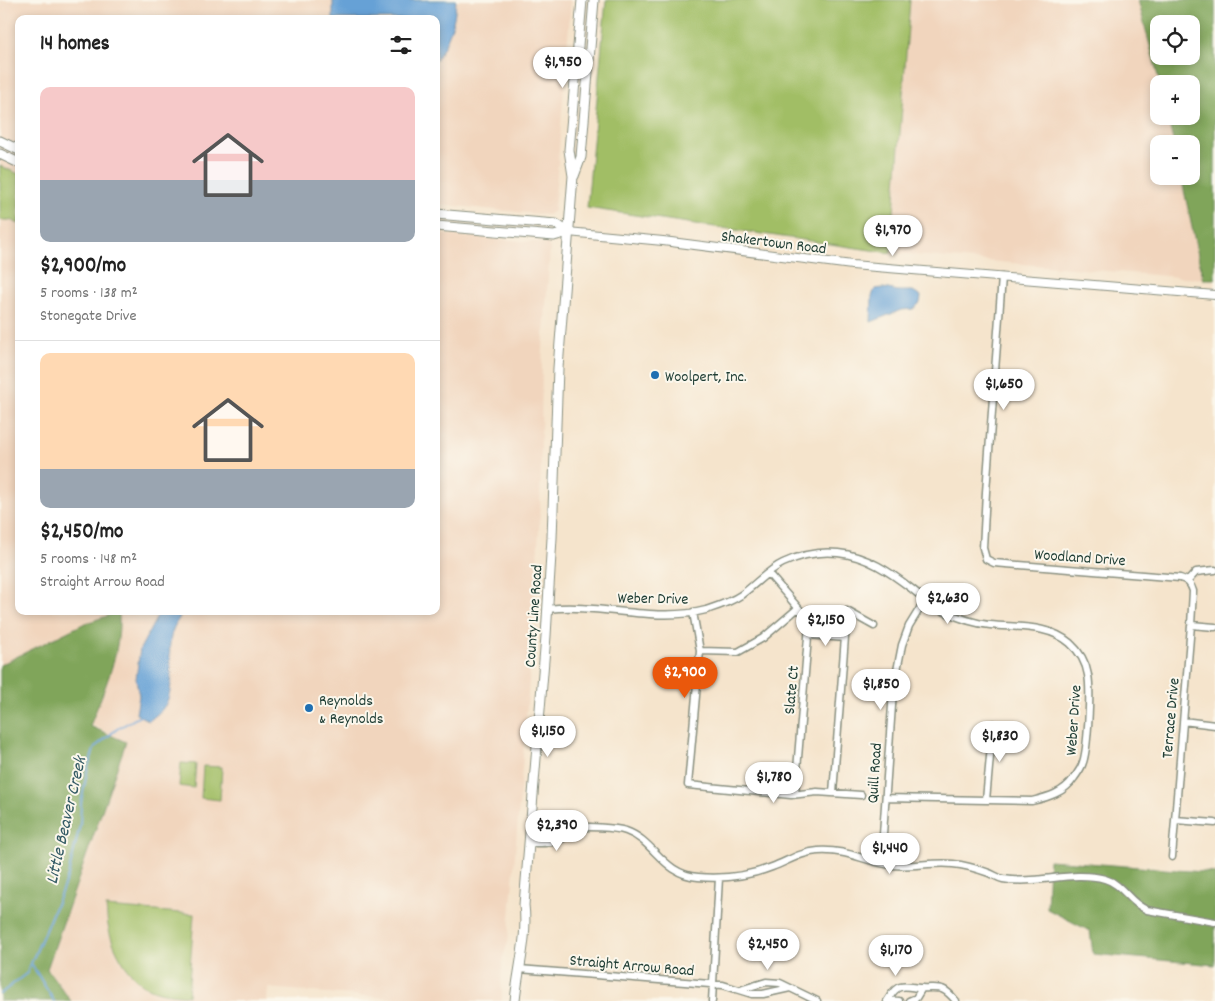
<!DOCTYPE html>
<meta charset="utf-8">
<style>
body{margin:0;font-family:Dekko,sans-serif;background:#f6f6f6;color:#222;height:100vh;display:flex;flex-direction:column;font-size:19px;white-space:nowrap}
*{box-sizing:border-box;margin:0}
p{font-size:16px;color:#767676}
.icon{flex:none;width:28px;height:28px;fill:none;stroke:currentColor;stroke-width:2;stroke-linecap:round;stroke-linejoin:round}
.map{position:relative;flex:1;overflow:hidden}
.drawer{position:absolute;left:15px;top:15px;width:425px;height:600px;display:flex;flex-direction:column;background:#fff;border-radius:10px;box-shadow:0 2px 8px #0003}
.drawer>*{flex:none}
.buttons{position:absolute;left:1150px;top:15px;display:grid;gap:10px}
.buttons a{display:grid;place-items:center;width:50px;height:50px;border-radius:10px;background:#fff;box-shadow:0 2px 8px #0003;font-size:25px}
.price{position:absolute;translate:-50% -42px;padding:0 11px;border-radius:18px;background:#fff;color:#222;font-size:16px;line-height:32px;filter:drop-shadow(0 1px 2px #0008)}
.price::after{content:'';position:absolute;left:50%;top:30px;width:15px;height:11px;margin-left:-8px;background:inherit;clip-path:polygon(0 0,100% 0,50% 100%)}
.price.current{background:#ea580c;color:#fff}
ul{padding:0;list-style:none}
li{display:grid;align-content:center;gap:10px;height:265px;padding:0 25px}
li+li{border-top:1px solid #e0e0e0}
li span{display:grid;place-items:center;height:155px;border-radius:10px;color:#555}
li>.icon{margin-inline-start:auto}
span .icon{width:90px;height:90px;fill:#fffc;stroke-width:1}
li b{font-size:21px}
h2{display:flex;justify-content:space-between;align-items:center;height:60px;padding:0 25px;font-size:21px}
.map>svg:first-child{display:block}
.built{fill:#f1d5bd}
.green{fill:#a1be65;stroke:#607e4c}
.forest{fill:#80a55a;stroke:#507147;fill-rule:evenodd}
.water{fill:#66a1d6;stroke:#426f85}
.lines{fill:none;stroke-linecap:round;stroke-linejoin:round}
.stream{stroke:#66a1d6;stroke-width:2}
.minor-casing{stroke:#8a9080;stroke-width:9}
.tertiary-casing{stroke:#8a9080;stroke-width:10}
.secondary-casing{stroke:#8a9080;stroke-width:11}
.minor{stroke:#fff;stroke-width:6}
.tertiary{stroke:#fff;stroke-width:8}
.secondary{stroke:#fff;stroke-width:9}
.poi-dot{fill:#1f6fb2;stroke:#fbf7ec;stroke-width:2}
.labels{text-anchor:middle;stroke-width:4;stroke-linejoin:round;paint-order:stroke}
.street-label{font-size:16px;fill:#1f3d34;stroke:#fbf7ec}
.poi-label{font-size:16px;fill:#1f3d34;stroke:#fbf7ec;text-anchor:start}
.water-label{font-size:18px;font-style:italic;fill:#345b65;stroke:#fbf7ec}
</style>
<div class="map">
<svg width="1215" height="1001" viewBox="0 0 1215 1001">
<rect width="100%" height="100%" fill="#fbf7ec"/>
<filter id="ink" filterUnits="userSpaceOnUse"><feTurbulence type="fractalNoise" baseFrequency=".02" numOctaves="2"/><feDisplacementMap in="SourceGraphic" scale="10" xChannelSelector="R" yChannelSelector="G"/><feConvolveMatrix kernelMatrix="1 2 1 2 8 2 1 2 1" color-interpolation-filters="sRGB"/></filter>
<filter id="wash" filterUnits="userSpaceOnUse"><feTurbulence type="fractalNoise" baseFrequency=".0096" numOctaves="4" result="noise"/><feDisplacementMap in="SourceGraphic" scale="20" xChannelSelector="R" yChannelSelector="G"/><feGaussianBlur stdDeviation="1.12" result="paint"/><feColorMatrix in="noise" values="0 0 0 0 0 0 0 0 0 0 0 0 0 0 0 0 0 1.4 0 .05"/><feComposite in="paint" operator="in"/></filter>
<g filter="url(#wash)">
<rect width="100%" height="100%" fill="#f5e4cc"/>
<path class="built" d="M0,0H571L554,211L548,215L436,204V19H19V611H436V234L547,243L550,248L542,363L540,513L535,593L533,597L530,630L531,656L508,942L503,957L501,978L502,1001H425L268,988L267,1001H71L47,970L126,742L0,677Z
M910,0H1138L1160,84L1159,116H1167L1174,144H1159V176H1181L1203,279L891,253Z"/>
<path class="green" d="M606,0H910L891,253L587,208Z
M0,166L19,174V224L10,220H0Z
M181,763L196,764L194,788L179,786Z
M203,766L222,767L220,800L201,798Z
M106,907L194,914L188,996C174,994 159,994 147,987C128,976 114,950 109,930C107,923 107,914 106,907Z"/>
<path class="forest" d="M1138,0H1215V279H1203L1181,176H1191V144H1174L1167,116H1191V84H1160ZM1159,24H1191V56H1159Z
M119,612C121,656 105,686 90,726L126,742L47,969L71,1001H0V665L83,624Z
M1049,860L1215,873V965L1093,954L1090,931L1047,909Z"/>
<path class="water" d="M333,0H456C455,25 448,40 436,61V19H333Z
M883,288L898,291H913L921,296L920,303L913,309L901,310L871,322L872,296L875,289Z
M160,611H185C155,643 181,671 166,704C162,711 155,716 149,721L136,714L139,696L136,679L140,649Z"/>
<g class="lines">
<path class="stream" d="M32,965L54,1001
M0,994L27,973L68,876L80,825L81,803L88,767L95,747L117,729L140,716"/>
</g>
</g>
<g filter="url(#ink)">
<g class="lines">
<g class="minor-casing">
<path id="minor" d="M1002,277L986,492L983,548L986,559L994,563L1180,578C1188,580 1191,584 1193,591L1191,625L1172,857
M768,573L807,618L809,625L795,794
M1188,581L1196,572L1215,570
M548,609C600,603 655,623 706,610C718,606 731,602 741,595C755,585 768,570 783,563C800,555 820,551 838,553C867,556 890,572 912,589C924,599 936,609 950,614C963,619 976,624 990,625C1017,628 1048,624 1070,643C1079,651 1086,663 1088,675C1091,690 1088,752 1082,765C1080,770 1077,774 1074,778C1064,793 1048,797 1032,801L886,798
M693,612L700,651L688,785L791,795L817,792L861,795
M1191,625L1215,627
M809,635L845,638
M700,651L738,652L763,638L797,609
M1183,721L1215,725
M833,793L847,611L874,626
M986,800L993,724
M1175,820L1215,823
M531,830L547,831L565,826L572,830
M883,834L893,691L902,645L909,626L925,600
M530,843C543,843 555,844 566,836C569,834 570,831 574,829C583,825 617,828 626,831C655,841 662,874 698,877C723,879 749,876 772,867C788,861 801,852 818,851C848,849 865,862 892,865C912,867 933,862 953,864C965,865 978,869 989,873C994,875 998,878 1003,879C1037,885 1072,870 1105,879C1123,884 1129,903 1147,910L1215,922
M519,969L723,985L752,994H763L790,988
M743,989L766,982L780,983L817,1001
M889,1000L899,1001
M712,1001L719,878
M887,1001C891,996 893,989 900,987C907,985 914,988 920,988C939,989 942,984 956,1001
M909,1001L916,998L922,988"/>
</g>
<g class="tertiary-casing">
<path id="tertiary" d="M568,232L663,241L852,265L1215,295"/>
</g>
<g class="secondary-casing">
<path id="secondary" d="M0,141L19,150
M0,154L19,163
M574,176L581,157L594,0
M436,214L556,224L568,232
M436,226L554,236L568,232
M515,1001C518,969 528,937 524,905L546,636L552,538L558,368L573,176L569,150L582,0"/>
</g>
<use href="#minor" class="minor"/>
<use href="#tertiary" class="tertiary"/>
<use href="#secondary" class="secondary"/>
</g>
</g>
<g class="poi-dot">
<circle cx="655" cy="375" r="5"/>
<circle cx="309" cy="708" r="5"/>
</g>
<g class="labels">
<g class="street-label">
<text transform="translate(774 241) rotate(7)" y="6">Shakertown Road</text>
<text transform="translate(1080 556) rotate(4)" y="6">Woodland Drive</text>
<text transform="translate(653 597) rotate(1)" y="6">Weber Drive</text>
<text transform="translate(532 616) rotate(-86)" y="6">County Line Road</text>
<text transform="translate(790 690) rotate(-85)" y="6">Slate Ct</text>
<text transform="translate(1169 718) rotate(-85)" y="6">Terrace Drive</text>
<text transform="translate(1072 720) rotate(-86)" y="6">Weber Drive</text>
<text transform="translate(873 773) rotate(-86)" y="6">Quill Road</text>
<text transform="translate(632 964) rotate(5)" y="6">Straight Arrow Road</text>
</g>
<g class="poi-label">
<text x="665" y="381">Woolpert, Inc.</text>
<text x="319" y="705">Reynolds<tspan x="319" dy="18">&amp; Reynolds</tspan></text>
</g>
<g class="water-label">
<text transform="translate(65 820) rotate(-77)" y="6">Little Beaver Creek</text>
</g>
</g>
</svg>
<div class="buttons">
<a><svg class="icon" aria-label="locate" viewBox="0 0 24 24"><circle cx="12" cy="12" r="6"/><path d="M12 2v4M12 18v4M2 12h4M18 12h4"/></svg></a>
<a>+</a>
<a>−</a>
</div>
<b class="price" style="left:563px;top:89px">$1,950</b>
<b class="price" style="left:893px;top:257px">$1,970</b>
<b class="price" style="left:1004px;top:411px">$1,650</b>
<b class="price" style="left:948px;top:625px">$2,630</b>
<b class="price" style="left:826px;top:647px">$2,150</b>
<b class="price current" style="left:685px;top:699px">$2,900</b>
<b class="price" style="left:881px;top:711px">$1,850</b>
<b class="price" style="left:548px;top:758px">$1,150</b>
<b class="price" style="left:1000px;top:763px">$1,830</b>
<b class="price" style="left:774px;top:804px">$1,780</b>
<b class="price" style="left:557px;top:852px">$2,390</b>
<b class="price" style="left:890px;top:875px">$1,440</b>
<b class="price" style="left:768px;top:971px">$2,450</b>
<b class="price" style="left:896px;top:977px">$1,170</b>
<section class="drawer">
<h2>14 homes<svg class="icon" aria-label="filters" viewBox="0 0 24 24"><path d="M4 7h16M4 17h16"/><circle cx="9" cy="7" r="2"/><circle cx="15" cy="17" r="2"/></svg></h2>
<ul>
<li><span style="background:linear-gradient(#f6c9c9 60%,#9aa5b1 0)"><svg class="icon" aria-label="home" viewBox="0 0 24 24"><path d="M3 11l9-7 9 7M6 9v11h12V9"/></svg></span><div><b>$2,900/mo</b><p>5 rooms · 138 m²</p><p>Stonegate Drive</p></div></li>
<li><span style="background:linear-gradient(#ffd9b3 75%,#9aa5b1 0)"><svg class="icon" aria-label="home" viewBox="0 0 24 24"><path d="M3 11l9-7 9 7M6 9v11h12V9"/></svg></span><div><b>$2,450/mo</b><p>5 rooms · 148 m²</p><p>Straight Arrow Road</p></div></li>
</ul>
</section>
</div>
